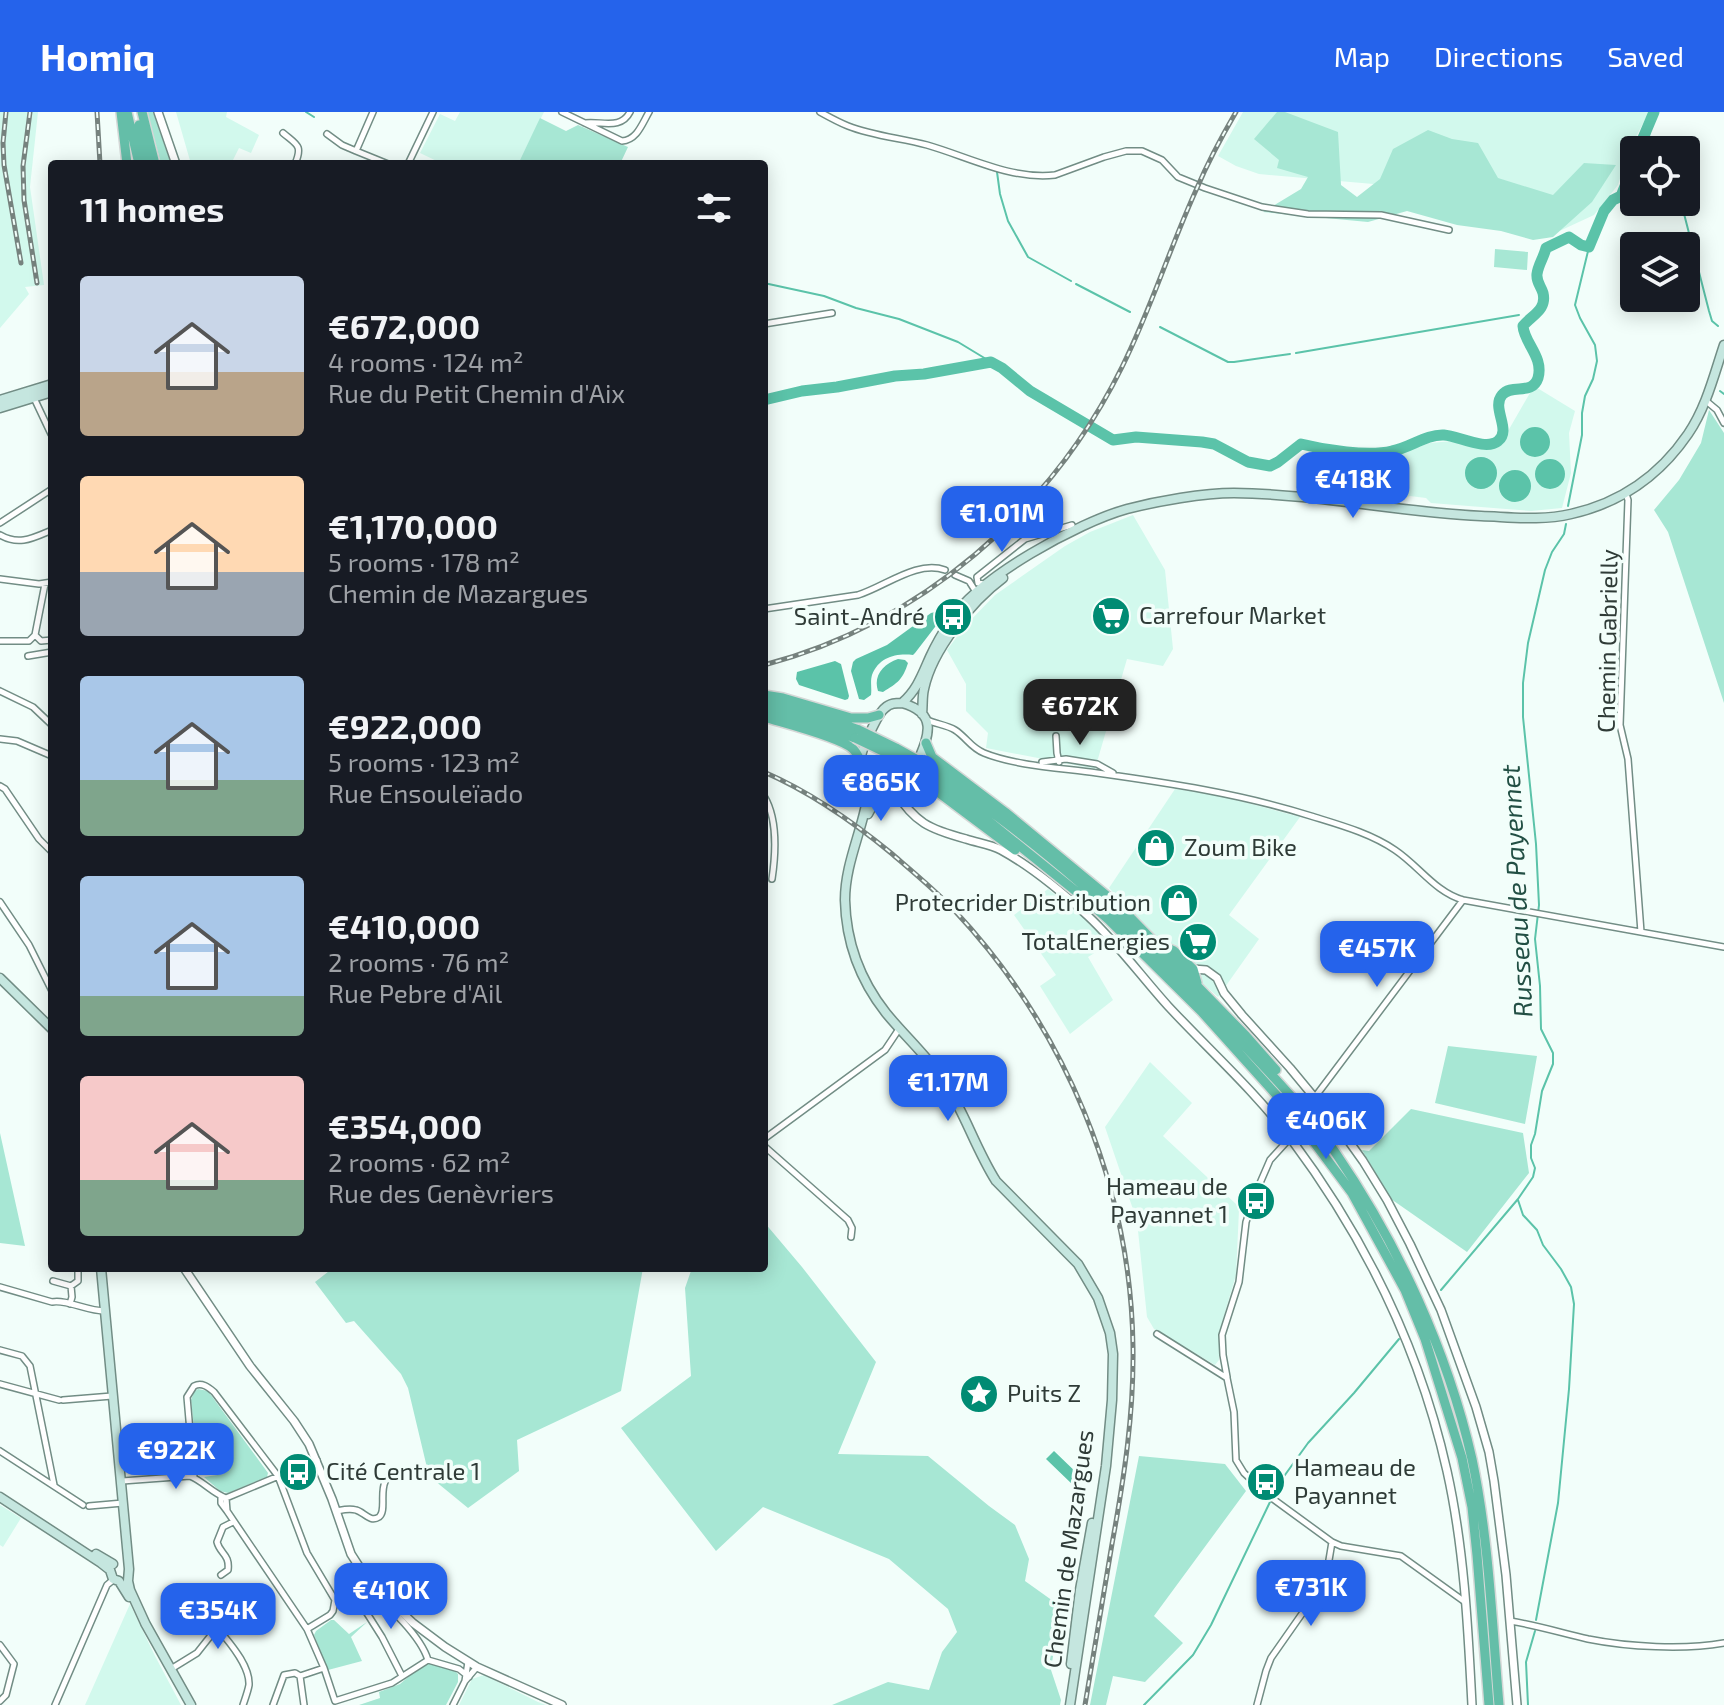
<!DOCTYPE html>
<meta charset="utf-8">
<style>
body{margin:0;font-family:"Exo 2",sans-serif;background:#20242c;color:#f1f3f6;height:100vh;display:flex;flex-direction:column;font-size:30px;white-space:nowrap}
*{box-sizing:border-box;margin:0}
p{font-size:26px;color:#9ea1a6}
.icon{flex:none;width:44px;height:44px;fill:none;stroke:currentColor;stroke-width:2;stroke-linecap:round;stroke-linejoin:round}
.map{position:relative;flex:1;overflow:hidden}
.drawer{position:absolute;left:48px;top:48px;width:720px;height:1112px;display:flex;flex-direction:column;background:#171b24;border-radius:8px;box-shadow:0 4px 20px #0003}
.drawer>*{flex:none}
.tools{position:absolute;left:1620px;top:24px;display:grid;gap:16px}
.tools a{display:grid;place-items:center;width:80px;height:80px;border-radius:8px;background:#171b24;box-shadow:0 4px 20px #0003;font-size:40px}
.price{position:absolute;translate:-50% -68px;padding:0 18px;border-radius:16px;background:#2563eb;color:#fff;font-size:26px;line-height:52px;filter:drop-shadow(0 2px 4px #0008)}
.price::after{content:'';position:absolute;left:50%;top:48px;width:24px;height:18px;margin-left:-12px;background:inherit;clip-path:polygon(0 0,100% 0,50% 100%)}
.price.current{background:#222;color:#fff}
ul{padding:0;list-style:none}
li{display:flex;align-items:center;gap:24px;height:200px;padding:0 32px}
li span{display:grid;place-items:center;flex:none;width:224px;height:160px;border-radius:8px;color:#555}
li>.icon{margin-inline-start:auto}
span .icon{width:96px;height:96px;fill:#fffc;stroke-width:1}
li b{font-size:34px}
h2{display:flex;justify-content:space-between;align-items:center;height:96px;padding:0 32px;font-size:34px}
header{display:flex;align-items:center;gap:48px;box-sizing:border-box;height:112px;padding:0 40px;background:#2563eb;color:#fff}
header strong{font-size:38px}
nav{display:flex;gap:44px;margin-inline-start:auto;font-size:28px}
.map>svg:first-child{display:block}
.built{fill:#d2f9ed}
.green{fill:#a7e7d4}
.water{fill:#5bc3a9}
.lines{fill:none;stroke-linecap:round;stroke-linejoin:round}
.stream{stroke:#5bc3a9;stroke-width:2}
.river{stroke:#5bc3a9;stroke-width:11}
.minor-casing{stroke:#728d85;stroke-width:8}
.tertiary-casing{stroke:#728d85;stroke-width:10}
.secondary-casing{stroke:#728d85;stroke-width:11}
.trunk-casing{stroke:#d5d8d7;stroke-width:12}
.minor{stroke:#fff;stroke-width:5}
.tertiary{stroke:#fff;stroke-width:7}
.secondary{stroke:#c5e6df;stroke-width:8}
.trunk{stroke:#64bea8;stroke-width:9}
.rail-casing{stroke:#76827e;stroke-width:5}
.rail{stroke:#f2fefa;stroke-width:2;stroke-dasharray:6;stroke-linecap:butt}
.trunk-bridge-casing{stroke:#d5d8d7;stroke-width:12;stroke-linecap:butt}
.trunk-bridge{stroke:#64bea8;stroke-width:9}
.labels{text-anchor:middle;stroke-width:7;stroke-linejoin:round;paint-order:stroke}
.poi-label{font-size:24px;fill:#2f3b37;stroke:#f2fefa;text-anchor:start}
.street-label{font-size:24px;fill:#2f3b37;stroke:#f2fefa}
.water-label{font-size:26px;font-style:italic;fill:#224f44;stroke:#f2fefa}
</style>
<header>
<strong>Homiq</strong>
<nav><a>Map</a><a>Directions</a><a>Saved</a></nav>
</header>
<div class="map">
<svg width="1724" height="1593" viewBox="0 0 1724 1593">
<rect width="100%" height="100%" fill="#f2fefa"/>
<path class="built" d="M0,0H38L30,75L44,173L25,175L29,182L0,216Z
M176,0H227L226,5L259,23L251,41L239,36L231,52H191Z
M460,0H544L520,48L509,52H443L420,41L440,2L455,9Z
M1243,0H1649L1629,38L1618,73L1594,103L1553,122L1454,79L1259,62L1236,54L1218,44Z
M1534,274L1575,299L1569,321L1571,361L1562,396L1531,399L1431,391L1426,386L1410,384L1398,388L1296,376L1297,365L1317,345L1332,341L1385,344L1407,339L1430,331L1453,329L1494,332L1499,330L1508,319Z
M1133,403L1165,458L1173,537L1163,554L1127,547L1095,657L986,636L988,621L966,599V572L947,538L965,514L995,483L1065,434L1090,420Z
M1175,677L1214,682L1300,705L1229,803L1259,827L1218,885L1196,866L1109,776Z
M1048,777L1081,804L1109,832L1088,845L1113,888L1070,922L1040,874L1056,863L1014,803Z
M1150,950L1192,991L1163,1024L1236,1092L1239,1098L1236,1163L1219,1221V1248L1215,1253L1154,1217L1147,1205L1137,1109L1105,1015Z
M0,1393L21,1406L3,1435L0,1433Z
M130,1492L155,1544L181,1593H85Z
M484,1563L538,1590L546,1593H459L472,1567Z"/>
<path class="green" d="M147,0H153L171,52H161Z
M1277,0H1285L1338,20L1341,73L1357,85L1380,67L1393,37L1428,18L1452,27L1478,31L1498,66L1553,83L1584,51L1616,53L1592,90L1553,125L1533,128L1501,119L1457,113L1407,99L1368,110L1263,100L1301,77L1308,65L1277,56L1279,48L1254,27Z
M540,6L566,19L578,13L628,35L620,52H509L520,48Z
M1495,137L1528,140L1527,158L1494,155Z
M1709,298L1724,321V591L1668,420L1654,398L1679,368L1701,331Z
M1448,934L1537,944L1525,1012L1435,991Z
M1411,997L1523,1021L1529,1061L1467,1140L1391,1087L1362,1038L1369,1039Z
M0,1021L25,1134L0,1131Z
M764,1110L802,1155L876,1250L838,1342L928,1344L989,1394L1015,1413L1029,1447L1025,1469L1060,1494L1051,1558L1061,1588L1060,1593H832L888,1570L929,1578L942,1540L957,1520L948,1497L889,1447L763,1395L716,1439L621,1316L691,1264L685,1176L692,1156H764Z
M333,1156H643L621,1279L517,1328L519,1359L468,1396L429,1364L408,1276L401,1262L354,1209L346,1211L315,1170Z
M198,1277L208,1279L268,1361L267,1365L228,1381L220,1379L204,1365L224,1362L219,1317L200,1320L202,1348L198,1353L191,1288L194,1280Z
M1139,1344L1225,1352L1246,1379L1154,1504L1183,1531L1145,1570L1113,1564L1106,1593H1090Z
M331,1508H334L349,1522L367,1510L351,1525L362,1549L328,1558L314,1523L316,1519Z
M431,1551L454,1558L458,1562V1570L446,1593H359L380,1586L379,1580L400,1572L420,1555Z"/>
<path class="water" d="M1520 330a15 15 0 1 1 30 0a15 15 0 1 1-30 0Z
M1465 361a16 16 0 1 1 32 0a16 16 0 1 1-32 0Z
M1535 362a15 15 0 1 1 30 0a15 15 0 1 1-30 0Z
M1332 362a14 14 0 1 1 28 0a14 14 0 1 1-28 0Z
M1499 374a16 16 0 1 1 32 0a16 16 0 1 1-32 0Z
M939,499L944,500L945,502L915,541L913,543C896,541 879,545 872,563C870,570 872,576 871,583L864,588L859,587L851,559L853,550L856,547L887,533L931,501Z
M898,547L905,548L908,551C903,567 898,571 883,580L878,579C873,564 883,552 898,547Z
M835,549L841,552L849,584L848,587L845,588L799,573L796,567L797,560Z
M1054,1339L1081,1365L1073,1373L1046,1347Z"/>
<g class="lines">
<path class="stream" d="M306,0L314,5
M1650,8L1649,26L1655,38
M997,60L1000,82L1008,109L1028,145L1071,169
M1681,90L1709,199L1712,209L1718,214
M764,171L824,184L856,196L899,207L958,230L991,250
M1076,172L1130,200
M1532,201L1539,199
M1160,215L1228,250H1234L1290,242
M1296,241L1519,203
M1720,279L1724,282
M1568,394L1582,323V301L1585,284L1593,267L1597,249L1595,233L1580,206L1575,193L1589,135
M1518,1088L1523,1103L1537,1118L1543,1133L1561,1157L1571,1175L1574,1192L1569,1277L1558,1391L1536,1508
M1441,1178L1518,1087L1533,1065L1535,1056L1531,1046V1033L1535,1022L1542,979L1553,952V941L1541,917L1540,874L1535,827L1539,793L1536,732L1523,605V571L1528,531L1545,458L1552,440L1564,422L1566,412
M1277,1374L1308,1331L1354,1281L1399,1227
M1144,1593L1193,1543L1211,1513L1270,1390
M1528,1593L1526,1550L1535,1519"/>
<path class="river" d="M1638,38L1654,0
M764,288L802,279L837,275L895,264L924,262L991,250L1002,256L1030,279L1113,328L1136,325L1202,330L1214,332L1248,350L1270,354L1278,350L1301,332C1325,338 1368,345 1392,339C1410,336 1426,322 1444,323C1458,324 1486,339 1498,329C1512,318 1491,296 1502,283C1512,271 1532,284 1538,266C1544,245 1524,231 1523,214C1532,203 1547,198 1543,181C1541,174 1536,170 1537,162C1538,153 1544,145 1546,136L1569,125L1581,133L1589,135L1604,99L1613,88L1621,84L1634,52"/>
<g class="minor-casing">
<path id="minor" d="M373,0L356,39L388,52
M562,0L622,29C637,28 642,12 649,0
M820,0C829,5 838,10 848,14C873,24 901,26 927,33C969,45 1011,68 1055,63L1104,45L1126,39H1142L1162,48L1178,65L1205,76L1262,95L1308,102L1381,103L1449,118
M585,11C602,9 621,18 630,0
M283,21C297,33 303,33 295,52
M327,22L342,33L356,39
M408,52L433,0
M764,212L832,201
M34,286L51,322
M1705,288L1717,298L1724,311
M1626,382L1628,388L1620,613L1628,647L1641,820
M0,411L52,377
M0,423C19,434 33,426 52,418
M955,463L969,469L976,480
M0,467L39,472L52,470
M984,472L978,471L977,465L1025,427L1072,413
M764,497L858,483C886,474 917,448 945,458
M35,523L45,472
M35,523L41,529L52,528
M0,529H29L35,523
M28,544L52,540
M0,579L33,595L52,613
M927,608C936,612 947,613 955,618C966,625 971,636 984,641C1016,654 1062,656 1097,661C1169,671 1242,682 1311,704C1340,713 1370,721 1395,738C1419,754 1435,780 1463,788L1724,835
M1056,624L1057,641L1059,650
M0,627L17,629L52,644
M1042,650L1066,647L1097,652L1113,661
M0,674L5,677L39,727L52,740
M764,684C778,707 776,740 772,767
M0,790L29,833L52,879
M1315,985L1463,788
M764,1027L885,938L899,917
M764,1034L848,1108L852,1116L851,1125
M53,1169L71,1174L78,1169V1156
M0,1175L52,1190C66,1187 87,1199 105,1199
M70,1192L72,1185L71,1174
M1157,1222L1227,1266L1234,1300L1236,1348L1244,1361L1269,1384L1332,1430L1341,1434L1401,1444L1465,1490
M0,1238L22,1244L30,1254L54,1373
M1227,1265L1223,1243L1222,1223L1239,1170L1246,1110L1257,1078L1270,1048L1290,1026
M0,1272L59,1288
M63,1288L112,1284
M0,1339L83,1393
M194,1365L187,1285L194,1274C202,1270 208,1275 214,1280L278,1364L307,1441L335,1488L333,1499L330,1503L307,1517
M122,1369L190,1364C203,1369 212,1381 226,1386
M221,1384V1391L227,1399L226,1386
M226,1386L317,1348
M89,1394L123,1391
M227,1399L307,1517L324,1556L335,1589L392,1571L428,1548L459,1557L469,1565
M336,1399C342,1398 349,1396 356,1398C364,1400 370,1411 379,1405C390,1397 370,1361 404,1359
M221,1463L228,1458C230,1442 220,1442 217,1430L223,1415L233,1410
M375,1474L362,1491L363,1495L382,1525L402,1564
M369,1480C389,1493 421,1525 428,1548
M1510,1509C1536,1513 1562,1521 1588,1527C1628,1535 1684,1538 1724,1531
M0,1533L14,1552L6,1583L0,1589
M468,1550L465,1569L477,1555
M171,1557L197,1541L212,1522H220L224,1524C234,1536 250,1556 249,1573C248,1579 245,1587 243,1593
M300,1564L304,1593
M55,1593L107,1473L113,1468
M273,1593L284,1563L295,1561L300,1564L324,1556
M453,1593L465,1569
M1257,1593L1266,1559L1271,1546L1313,1486L1327,1460L1332,1430"/>
</g>
<g class="tertiary-casing">
<path id="tertiary" d="M158,0L176,52
M894,678C915,711 929,717 966,727C978,731 990,732 1001,738C1032,755 1062,780 1088,804C1117,831 1141,864 1168,894C1209,938 1255,979 1291,1027C1365,1126 1420,1238 1447,1359C1464,1435 1468,1515 1472,1593
M1193,857L1206,858L1217,866L1224,881L1242,903L1290,956L1338,1014L1363,1049L1387,1088L1410,1132L1441,1198L1476,1295L1489,1340L1494,1369L1506,1463L1517,1593
M184,1156L250,1254L294,1309L309,1332L332,1387L351,1442L367,1467L413,1511L445,1535L477,1555L562,1593"/>
</g>
<g class="secondary-casing">
<path id="secondary" d="M0,288L52,272
M0,296L52,280
M902,591C917,578 922,563 930,545C936,532 943,520 951,508C979,465 1077,411 1127,397C1158,389 1203,381 1234,381C1317,382 1399,400 1481,404C1511,405 1542,409 1571,402C1620,391 1660,363 1688,322C1706,296 1714,263 1724,233
M902,591C938,601 929,623 918,649C914,656 912,665 906,670C893,683 874,679 865,663C863,658 860,651 861,645C862,636 878,601 885,596C890,591 896,591 902,591Z
M922,602C923,593 922,585 924,577C932,538 972,489 1003,466
M869,668C868,709 845,746 845,788C846,830 860,868 886,901C904,923 926,943 942,966C964,998 975,1036 996,1069L1078,1152L1098,1186L1110,1221L1113,1242L1112,1288L1106,1354L1070,1593
M868,702L876,687L885,678
M0,866L52,917
M101,1156L129,1457L128,1469L130,1478L146,1513
M0,1385L101,1451L110,1458L113,1467L119,1469L129,1485
M96,1442L113,1452
M145,1511L191,1593
M1071,1552L1080,1478L1092,1411"/>
</g>
<g class="trunk-casing">
<path id="trunk" d="M121,0L127,52
M127,0L139,52
M142,0L155,52
M139,13L148,52
M764,583L783,586L851,606H868L879,603
M764,588L811,601L859,618
M764,597L808,609L855,626
M764,605C783,611 840,625 853,637C855,639 859,646 860,648
M926,631L932,645L1005,700L1118,793L1246,924L1276,958
M930,655C980,691 1031,728 1078,769C1134,818 1187,871 1237,926C1271,962 1307,999 1335,1040C1398,1132 1447,1238 1472,1347C1489,1427 1492,1511 1499,1593
M926,662L965,690L1083,785L1108,807L1201,899L1290,998L1352,1081L1405,1178L1425,1227L1462,1346L1472,1395L1477,1443L1489,1593
M903,672L922,673L939,681L1015,738
M1160,833L1174,839L1193,857L1197,871"/>
</g>
<use href="#minor" class="minor"/>
<use href="#tertiary" class="tertiary"/>
<use href="#secondary" class="secondary"/>
<use href="#trunk" class="trunk"/>
<g class="rail-casing">
<path id="rail" d="M6,0L3,31L4,53L21,151
M30,0L23,54L24,88L37,171
M97,0L100,52
M764,553C920,512 1051,399 1122,255C1151,197 1170,135 1197,76C1208,50 1222,24 1236,0
M764,660C810,680 852,709 891,741C912,759 934,777 954,798C1064,915 1131,1073 1133,1235C1134,1302 1124,1366 1112,1432C1103,1486 1094,1539 1085,1593"/>
</g>
<use href="#rail" class="rail"/>
<g class="trunk-bridge-casing">
<path id="trunk-bridge" d="M859,618L896,636L930,655
M855,626L893,644L926,662"/>
</g>
<use href="#trunk-bridge" class="trunk-bridge"/>
</g>
<defs>
<g id="supermarket-disc" transform="scale(2)"><circle r="9.5" fill="#008b73" stroke="#f2fefa"/><path d="M-6-5.5h2.5l.6 2H6L4.5 2H-2.5L-4.4-4H-6ZM-1.5 3.2a1.3 1.3 0 1 0 .1 0ZM3 3.2a1.3 1.3 0 1 0 .1 0Z" fill="#fff"/></g>
<g id="bus-disc" transform="scale(2)"><circle r="9.5" fill="#008b73" stroke="#f2fefa"/><path d="M-5-6H5V4H4V6H2V4H-2V6H-4V4H-5ZM-3.5-4V0h7V-4ZM-3.5 1.2v1.5H-2V1.2ZM2 1.2v1.5H3.5V1.2Z" fill="#fff"/></g>
<g id="shop-disc" transform="scale(2)"><circle r="9.5" fill="#008b73" stroke="#f2fefa"/><path d="M-5-2.5h2.3a2.7 3.5 0 0 1 5.4 0H5L5.5 6h-11ZM-1.5-2.5h3a1.5 2.3 0 0 0-3 0Z" fill="#fff"/></g>
<g id="sight-disc" transform="scale(2)"><circle r="9.5" fill="#008b73" stroke="#f2fefa"/><path d="M0-6L1.8-2.2L6-1.7L2.9 1.2L3.7 5.4L0 3.3L-3.7 5.4L-2.9 1.2L-6-1.7L-1.8-2.2Z" fill="#fff"/></g>
</defs>
<g fill-rule="evenodd">
<use href="#supermarket-disc" x="1111" y="504"/>
<use href="#bus-disc" x="953" y="505"/>
<use href="#shop-disc" x="1156" y="736"/>
<use href="#shop-disc" x="1179" y="791"/>
<use href="#supermarket-disc" x="1198" y="830"/>
<use href="#bus-disc" x="1256" y="1089"/>
<use href="#sight-disc" x="979" y="1282"/>
<use href="#bus-disc" x="298" y="1360"/>
<use href="#bus-disc" x="1266" y="1370"/>
</g>
<g class="labels">
<g class="poi-label">
<text x="1139" y="512">Carrefour Market</text>
<text x="925" y="513" text-anchor="end">Saint-André</text>
<text x="1184" y="744">Zoum Bike</text>
<text x="1151" y="799" text-anchor="end">Protecrider Distribution</text>
<text x="1170" y="838" text-anchor="end">TotalEnergies</text>
<text x="1228" y="1083" text-anchor="end">Hameau de<tspan x="1228" dy="28">Payannet 1</tspan></text>
<text x="1007" y="1290">Puits Z</text>
<text x="1294" y="1364">Hameau de<tspan x="1294" dy="28">Payannet</tspan></text>
<text x="326" y="1368">Cité Centrale 1</text>
</g>
<g class="street-label">
<text transform="translate(1608 529) rotate(-89)" y="8">Chemin Gabrielly</text>
<text transform="translate(1069 1437) rotate(-82)" y="8">Chemin de Mazargues</text>
</g>
<g class="water-label">
<text transform="translate(1517 779) rotate(-93)" y="9">Russeau de Payennet</text>
</g>
</g>
</svg>
<div class="tools">
<a><svg class="icon" aria-label="locate" viewBox="0 0 24 24"><circle cx="12" cy="12" r="6"/><path d="M12 2v4M12 18v4M2 12h4M18 12h4"/></svg></a>
<a><svg class="icon" aria-label="layers" viewBox="0 0 24 24"><path d="M12 4l9 5-9 5-9-5zM3 14l9 5 9-5"/></svg></a>
</div>
<b class="price" style="left:1353px;top:408px">€418K</b>
<b class="price" style="left:1002px;top:442px">€1.01M</b>
<b class="price current" style="left:1080px;top:635px">€672K</b>
<b class="price" style="left:881px;top:711px">€865K</b>
<b class="price" style="left:1377px;top:877px">€457K</b>
<b class="price" style="left:948px;top:1011px">€1.17M</b>
<b class="price" style="left:1326px;top:1049px">€406K</b>
<b class="price" style="left:176px;top:1379px">€922K</b>
<b class="price" style="left:1311px;top:1516px">€731K</b>
<b class="price" style="left:391px;top:1519px">€410K</b>
<b class="price" style="left:218px;top:1539px">€354K</b>
<section class="drawer">
<h2>11 homes<svg class="icon" aria-label="filters" viewBox="0 0 24 24"><path d="M4 7h16M4 17h16"/><circle cx="9" cy="7" r="2"/><circle cx="15" cy="17" r="2"/></svg></h2>
<ul>
<li><span style="background:linear-gradient(#c9d6e8 60%,#b9a48a 0)"><svg class="icon" aria-label="home" viewBox="0 0 24 24"><path d="M3 11l9-7 9 7M6 9v11h12V9"/></svg></span><div><b>€672,000</b><p>4 rooms · 124 m²</p><p>Rue du Petit Chemin d'Aix</p></div></li>
<li><span style="background:linear-gradient(#ffd9b3 60%,#9aa5b1 0)"><svg class="icon" aria-label="home" viewBox="0 0 24 24"><path d="M3 11l9-7 9 7M6 9v11h12V9"/></svg></span><div><b>€1,170,000</b><p>5 rooms · 178 m²</p><p>Chemin de Mazargues</p></div></li>
<li><span style="background:linear-gradient(#a9c7e8 65%,#7fa58c 0)"><svg class="icon" aria-label="home" viewBox="0 0 24 24"><path d="M3 11l9-7 9 7M6 9v11h12V9"/></svg></span><div><b>€922,000</b><p>5 rooms · 123 m²</p><p>Rue Ensouleïado</p></div></li>
<li><span style="background:linear-gradient(#a9c7e8 75%,#7fa58c 0)"><svg class="icon" aria-label="home" viewBox="0 0 24 24"><path d="M3 11l9-7 9 7M6 9v11h12V9"/></svg></span><div><b>€410,000</b><p>2 rooms · 76 m²</p><p>Rue Pebre d'Ail</p></div></li>
<li><span style="background:linear-gradient(#f6c9c9 65%,#7fa58c 0)"><svg class="icon" aria-label="home" viewBox="0 0 24 24"><path d="M3 11l9-7 9 7M6 9v11h12V9"/></svg></span><div><b>€354,000</b><p>2 rooms · 62 m²</p><p>Rue des Genèvriers</p></div></li>
</ul>
</section>
</div>
